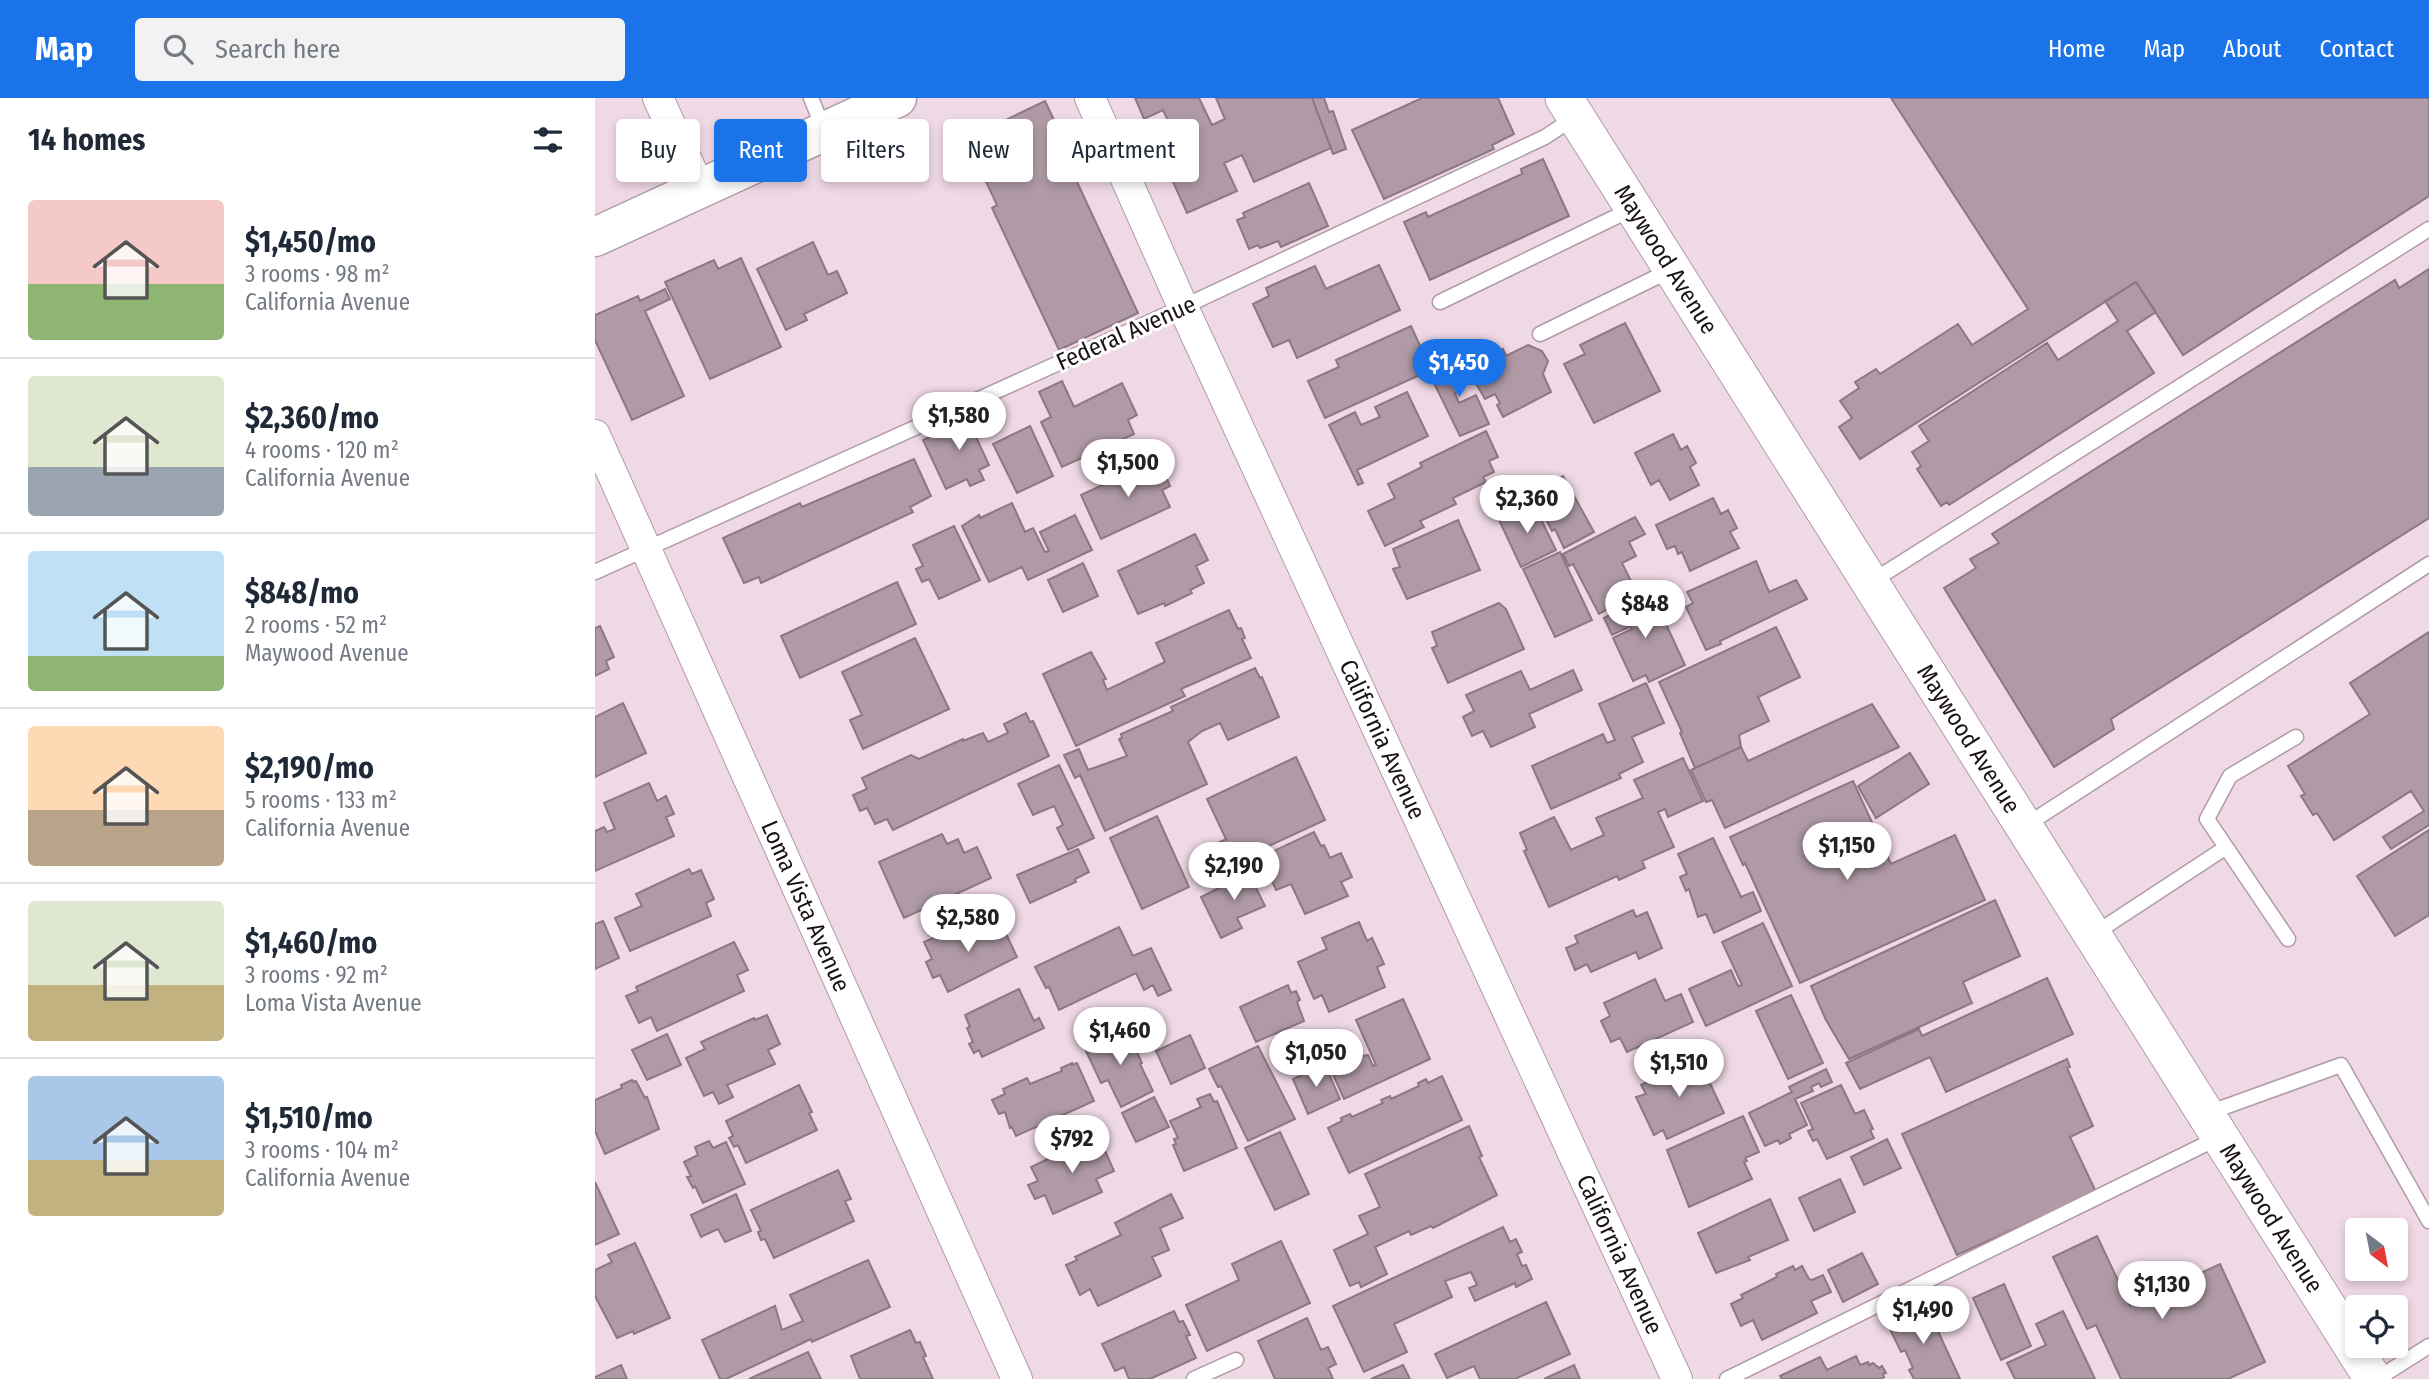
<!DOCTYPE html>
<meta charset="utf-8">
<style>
body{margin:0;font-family:"Fira Sans Condensed",sans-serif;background:#f2f2f3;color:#1f2937;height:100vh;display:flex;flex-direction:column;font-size:26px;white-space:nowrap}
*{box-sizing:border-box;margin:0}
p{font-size:23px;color:#747a83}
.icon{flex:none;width:38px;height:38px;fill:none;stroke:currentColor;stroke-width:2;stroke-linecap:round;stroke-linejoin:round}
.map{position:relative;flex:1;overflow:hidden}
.side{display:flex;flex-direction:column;background:#fff;width:595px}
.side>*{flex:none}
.banner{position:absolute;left:21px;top:21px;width:665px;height:63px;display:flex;gap:14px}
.needle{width:46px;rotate:148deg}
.buttons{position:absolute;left:1750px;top:1120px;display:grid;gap:14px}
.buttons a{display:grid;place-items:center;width:63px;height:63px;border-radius:7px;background:#fff;box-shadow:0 4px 10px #0003;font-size:35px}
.price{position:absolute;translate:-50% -60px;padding:0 16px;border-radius:24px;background:#fff;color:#222;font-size:23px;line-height:46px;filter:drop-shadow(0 2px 4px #0008)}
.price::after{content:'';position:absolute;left:50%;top:42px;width:21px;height:16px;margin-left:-10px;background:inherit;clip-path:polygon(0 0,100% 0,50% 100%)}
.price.active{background:#1a73e8;color:#fff}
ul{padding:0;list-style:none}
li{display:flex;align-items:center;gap:21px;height:175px;padding:0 28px}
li+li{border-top:2px solid #e0e1e3}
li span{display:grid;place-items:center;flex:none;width:196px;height:140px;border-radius:7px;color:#555}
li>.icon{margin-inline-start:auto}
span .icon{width:84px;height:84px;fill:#fffc;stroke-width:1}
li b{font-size:30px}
h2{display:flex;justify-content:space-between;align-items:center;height:84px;padding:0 28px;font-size:30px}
.tag{padding:0 24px;border-radius:7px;background:#fff;box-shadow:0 4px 10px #0003;font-size:24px;line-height:63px}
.tag.active{background:#1a73e8;color:#fff}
header{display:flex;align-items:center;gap:42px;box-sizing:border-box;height:98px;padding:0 35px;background:#1a73e8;color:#fff}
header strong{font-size:33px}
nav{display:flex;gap:38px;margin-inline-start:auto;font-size:24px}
.search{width:490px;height:63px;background:#f2f2f3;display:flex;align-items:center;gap:18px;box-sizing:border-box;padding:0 24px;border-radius:7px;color:#747a83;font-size:26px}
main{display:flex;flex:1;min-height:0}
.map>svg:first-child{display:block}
.building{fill:#af9aa6;stroke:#8c7883;stroke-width:2}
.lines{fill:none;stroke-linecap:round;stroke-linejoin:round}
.service-casing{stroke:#b09ba7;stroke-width:17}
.minor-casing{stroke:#b09ba7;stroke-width:32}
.tertiary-casing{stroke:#b09ba7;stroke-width:39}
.secondary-casing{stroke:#b09ba7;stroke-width:41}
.service{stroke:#fff;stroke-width:14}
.minor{stroke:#fff;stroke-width:30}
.tertiary{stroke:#fff;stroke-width:37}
.secondary{stroke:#fff;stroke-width:38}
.labels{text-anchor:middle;stroke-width:6;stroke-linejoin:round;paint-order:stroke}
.street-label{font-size:24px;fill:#1a1217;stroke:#fff}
</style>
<header>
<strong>Map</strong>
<div class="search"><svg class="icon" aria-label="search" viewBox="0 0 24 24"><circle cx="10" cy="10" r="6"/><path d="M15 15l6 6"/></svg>Search here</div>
<nav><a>Home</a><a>Map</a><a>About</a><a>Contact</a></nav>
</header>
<main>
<section class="side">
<h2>14 homes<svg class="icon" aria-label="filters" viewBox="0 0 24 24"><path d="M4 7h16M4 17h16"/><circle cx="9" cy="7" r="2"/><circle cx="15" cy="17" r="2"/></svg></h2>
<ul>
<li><span style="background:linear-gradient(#f6c9c9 60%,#8fb573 0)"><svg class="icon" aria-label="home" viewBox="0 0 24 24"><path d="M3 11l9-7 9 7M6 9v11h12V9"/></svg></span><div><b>$1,450/mo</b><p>3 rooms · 98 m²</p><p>California Avenue</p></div></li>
<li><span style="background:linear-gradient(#dfe7d0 65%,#9aa5b1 0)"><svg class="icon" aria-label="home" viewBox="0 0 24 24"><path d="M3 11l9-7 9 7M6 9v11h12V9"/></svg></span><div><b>$2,360/mo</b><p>4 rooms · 120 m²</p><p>California Avenue</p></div></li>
<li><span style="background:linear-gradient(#bfe0f5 75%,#8fb573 0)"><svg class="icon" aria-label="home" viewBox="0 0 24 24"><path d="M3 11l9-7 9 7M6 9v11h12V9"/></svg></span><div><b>$848/mo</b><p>2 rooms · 52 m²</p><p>Maywood Avenue</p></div></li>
<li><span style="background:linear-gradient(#ffd9b3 60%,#b9a48a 0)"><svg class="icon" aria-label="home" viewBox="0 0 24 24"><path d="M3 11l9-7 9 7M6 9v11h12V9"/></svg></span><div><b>$2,190/mo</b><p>5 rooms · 133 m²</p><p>California Avenue</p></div></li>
<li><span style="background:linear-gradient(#dfe7d0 60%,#c2b280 0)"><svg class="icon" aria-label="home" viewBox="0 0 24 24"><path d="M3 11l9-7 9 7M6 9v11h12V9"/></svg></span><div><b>$1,460/mo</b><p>3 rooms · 92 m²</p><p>Loma Vista Avenue</p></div></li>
<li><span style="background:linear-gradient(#a9c7e8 60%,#c2b280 0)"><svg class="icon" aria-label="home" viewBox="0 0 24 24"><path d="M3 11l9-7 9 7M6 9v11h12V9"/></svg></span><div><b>$1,510/mo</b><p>3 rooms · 104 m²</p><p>California Avenue</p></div></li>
</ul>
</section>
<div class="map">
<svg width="1834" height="1281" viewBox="0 0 1834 1281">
<rect width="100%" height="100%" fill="#f0d9e6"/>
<path class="building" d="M540,0H604L617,27L630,21L621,0H717L736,50L659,84L647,57L629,65L642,93L592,115L561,46L580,38L568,12L549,21Z
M717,0H729L734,14L738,13L751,51L738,56Z
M827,0H903L919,36L897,47L899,51L789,101L757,32Z
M1296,0H1834V98L1588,257L1541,184L1265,361L1244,329L1257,320L1245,303L1264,290L1260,284L1281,271L1285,276L1363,226L1377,247L1433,211Z
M450,3L472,49L470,51L478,70L476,71L543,215L464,252L397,110L402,107L371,41Z
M948,61L974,118L835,182L809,124L831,114L833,119L927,76L926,71Z
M714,85L733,128L686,149L683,143L665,150L663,147L654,151L642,122L650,119L648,115Z
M218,144L233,177L242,173L252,195L209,216L212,222L191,232L162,171Z
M146,160L186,249L115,281L70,184L119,162L123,171Z
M784,167L805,212L702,260L694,242L678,249L658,206L674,198L671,190L720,168L731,191Z
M1834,171V420L1516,621L1519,631L1459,669L1349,490L1381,470L1375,461L1404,445L1397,436L1800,182L1804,190Z
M1541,184L1561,214L1532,233L1559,275L1354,407L1352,404L1346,408L1322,371L1326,368L1317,354L1334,343L1324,328L1452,245L1463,262L1523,223L1510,203Z
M70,191L75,201L50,213L89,298L37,322L0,242V217L43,198L45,203Z
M1030,225L1065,293L999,325L969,266L990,256L985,247Z
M816,228L836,272L730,320L713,283L744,269L741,262Z
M933,247L947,253L953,263L948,276L956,294L908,319L902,307L905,305L900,296L890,301L872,270L908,251L911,258Z
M865,262L874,281L860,287L863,294L860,295L864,305L881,297L894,326L865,338L834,275Z
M467,283L479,309L527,285L542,317L533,322L539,336L467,369L446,324L456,319L444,294Z
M812,294L833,338L762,372L768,385L763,387L734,327L760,314L766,327L785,319L780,309Z
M387,315L395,333L381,339L394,367L384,372L389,382L375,388L372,381L351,391L328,342Z
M435,328L458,378L422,395L398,346Z
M891,333L903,359L894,363L899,374L888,379L891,384L858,400L861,406L825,423L829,429L790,448L773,413L800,400L793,386L827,369L825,365Z
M1078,336L1086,352L1092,348L1101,365L1095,369L1104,387L1075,402L1064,382L1056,387L1040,355Z
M319,361L336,398L315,409L318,414L166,485L164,479L149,485L128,440L205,405L207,409Z
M563,361L575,388L567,392L575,409L506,441L486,397Z
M968,378L999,434L969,450L960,431L957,433L937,393Z
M1118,400L1126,416L1133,412L1142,430L1135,434L1144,450L1095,473L1087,454L1083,456L1080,448L1072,451L1061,427Z
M417,405L430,434L438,430L450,454L454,453L445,434L480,417L497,452L433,482L427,469L394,484L367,428L384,417L385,420Z
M938,405L961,452L926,469L904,422Z
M1040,419L1050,436L1034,444L1041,458L1027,465L1042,495L1004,516L978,466L974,468L968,456Z
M863,422L885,472L812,501L798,471L805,469L798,451Z
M359,428L385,482L344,501L334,481L327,484L321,471L328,468L318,447Z
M600,436L613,462L601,468L609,485L595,492L597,495L570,508L569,505L543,516L523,473Z
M965,454L997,522L960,539L928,471Z
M1161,463L1174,494L1201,482L1212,501L1125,543L1126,546L1111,552L1091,509L1098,505L1092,494Z
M488,465L503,498L468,514L453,482Z
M302,484L321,526L205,580L186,538Z
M1057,496L1090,567L1054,584L1051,577L1038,583L1018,540L1037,531L1036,528L1017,537L1009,520Z
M904,505L911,511L929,551L853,585L837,550L842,548L837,534Z
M634,512L643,531L646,530L650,540L647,541L656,560L586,591L590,598L481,648L448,576L496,554L511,581L508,582L512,592L570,564L561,545Z
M5,528L19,559L11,563L14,571L0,578V530Z
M1181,529L1205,579L1163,599L1174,623L1144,637L1146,649L1100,670L1085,635L1087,634L1064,584Z
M1834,534V727L1796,751L1788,739L1829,713L1816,693L1739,742L1722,715L1718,717L1706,698L1710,696L1693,668L1775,616L1755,585Z
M320,540L354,611L268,651L255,622L267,617L247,574Z
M660,570L665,580L667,579L684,619L633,642L625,625L607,633L593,644L612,686L510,733L485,677L480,680L469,657L484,651L493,672L532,658L524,641L527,640L526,636L578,613L576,609Z
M978,572L987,592L934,616L940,629L896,649L888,633L877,638L868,619L879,613L871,597L926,573L935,592Z
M1051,585L1069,625L1037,639L1048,664L1024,676L1026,680L956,711L937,668L1008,636L1012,645L1020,642L1004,606Z
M28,605L51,655L0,679V619Z
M1277,606L1304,649L1130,730L1117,702L1111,704L1096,672L1146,649L1153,663Z
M431,615L435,624L438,623L454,658L298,732L292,721L280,726L272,710L265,713L258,697L272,691L267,680L316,657L324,661L368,641V643L388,635L393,644L413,635L409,626Z
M1315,655L1334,686L1281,720L1263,688Z
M701,659L730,722L641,763L639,759L629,764L621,746L631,741L612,701Z
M1088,660L1108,703L1073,719L1070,711L1063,714L1079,749L1047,763L1050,770L1024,782L1022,778L954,809L929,753L932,752L925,735L959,719L976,752L1009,737L1001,720L1048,700L1039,682Z
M464,667L499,740L473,752L462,730L468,727L459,708L438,717L423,686Z
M1258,683L1296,766L1360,737L1390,802L1205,885L1150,765L1148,767L1135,739Z
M54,685L62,703L71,698L79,716L71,719L79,738L0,773V733L9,729L12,734L20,731L9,705Z
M562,718L594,789L547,811L515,740Z
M1834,732V817L1800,838L1762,778Z
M719,734L726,748L729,747L735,760L746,755L757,779L746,784L753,798L710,816L696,786L681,792L666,759Z
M347,736L352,746L363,741L369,755L382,749L396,780L309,820L284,764Z
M1118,740L1146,799L1158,794L1166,813L1119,835L1111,816L1103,819L1094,791L1091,793L1085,779L1092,776L1083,756Z
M483,751L494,774L480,781L481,784L435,805L422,777Z
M658,770L666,787L661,790L670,808L642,820L647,830L626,840L606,799L628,788L627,785Z
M94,771L97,776L106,772L119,801L111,805L116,818L35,853L20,820L47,808L41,796Z
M1400,802L1425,858L1368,884L1377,905L1254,961L1231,922L1216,888Z
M1038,812L1041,819L1052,814L1067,850L1044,861L1041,854L996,874L992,866L980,872L971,850L983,845L980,838Z
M8,823L24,860L0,871V826Z
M384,823L388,831L405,823L422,859L353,894L345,877L338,880L331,864L337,861L329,844L354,833L356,836Z
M764,824L772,843L777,840L789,866L782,869L790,889L734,914L727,897L719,901L703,864L732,851L727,840Z
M1168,825L1197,888L1111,928L1094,891L1136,872L1143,888L1147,887L1127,844Z
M524,829L538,858L556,850L576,892L563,898L558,887L549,892L541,875L464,912L454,889L451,890L440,869Z
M139,844L153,872L142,877L149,893L62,933L56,919L44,925L31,898L43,893L41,889Z
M1452,880L1478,936L1351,994L1335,959L1265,991L1251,965L1324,931L1327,938Z
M1060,881L1070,903L1086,896L1098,924L1032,954L1025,940L1016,944L1006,923L1015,918L1009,905Z
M693,887L696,895L701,893L705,902L702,904L709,923L661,944L645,909Z
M424,891L439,923L444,920L449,930L387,959L384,952L379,955L374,946L378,944L372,930L375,929L370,917Z
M1196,897L1228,965L1193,981L1161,913Z
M808,901L835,961L749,1001L736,972L739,971L730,953L755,942L763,959L773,957L778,968L781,967L761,922Z
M172,917L185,946L173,952L180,966L132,987L138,999L124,1006L118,994L109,998L91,960L110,951L106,944L159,920L160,922Z
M535,930L540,940L536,942L547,965L545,966L558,993L526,1009L513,982L506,985L490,951Z
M72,936L86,967L52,982L37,952Z
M595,937L610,970L576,986L561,953Z
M663,948L700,1021L653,1043L626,988L623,989L614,971Z
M1092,960L1096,968L1105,964L1129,1015L1072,1041L1068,1032L1059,1037L1041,999L1051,996L1046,987L1066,977L1064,973Z
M1472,961L1475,969L1472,970L1498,1028L1475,1039L1501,1094L1362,1157L1307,1036Z
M477,965V967L482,965L499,1003L421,1038L417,1029L415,1030L410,1014L404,1016L397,1002L410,996L408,991L432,980L435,986L467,973L466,970Z
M730,967L745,1001L713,1016L698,981Z
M1231,971L1237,984L1226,989L1224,985L1216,989L1218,993L1200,1001L1212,1027L1194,1036L1196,1040L1185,1046L1183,1042L1170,1048L1154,1015L1197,994L1194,989Z
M847,978L867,1022L754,1075L733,1030L747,1023L746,1020L755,1016L757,1019L788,1005L786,1002L795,998L796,1001L824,988L823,985L831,981L833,985Z
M37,982L39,984L41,983L50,1000L52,999L64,1031L10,1056L0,1033V1002L27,990L26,987Z
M204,987L217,1014L214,1015L222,1032L151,1065L143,1047L139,1049L134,1040L138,1038L131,1023Z
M1246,987L1260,1016L1269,1012L1278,1031L1275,1032L1279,1040L1232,1061L1222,1041L1218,1043L1213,1033L1218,1031L1206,1005Z
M615,996L619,1004L622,1003L642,1050L589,1073L578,1047L581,1046L579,1041L583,1040L575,1023L606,1009L602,1001Z
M559,999L574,1029L541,1044L527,1015Z
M1148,1018L1164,1054L1150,1060L1152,1063L1149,1064L1157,1081L1094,1109L1072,1052Z
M874,1028L887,1058L884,1059L902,1097L838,1130L836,1128L816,1137L814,1133L780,1149L792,1176L766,1189L764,1184L755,1188L739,1152L773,1136L764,1118L785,1109L770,1076Z
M685,1034L714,1096L680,1112L650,1050Z
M503,1037L519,1073L501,1081L507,1094L458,1116L450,1097L440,1101L433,1087L443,1083L436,1069Z
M1292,1041L1306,1070L1269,1087L1256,1059Z
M114,1043L118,1050L131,1044L150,1086L108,1105L100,1088L98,1090L92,1079L96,1078L89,1064L103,1057L100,1049Z
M243,1072L256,1101L250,1103L259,1123L179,1160L170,1141L166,1142L163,1134L166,1133L156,1112Z
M1245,1081L1260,1114L1219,1133L1204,1100Z
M0,1084L24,1136L0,1147Z
M141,1096L156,1133L130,1144L123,1131L106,1139L96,1117Z
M576,1096L588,1120L565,1130L574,1152L557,1159L566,1178L503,1208L495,1191L485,1197L471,1167L482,1162L480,1159L526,1137L520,1125Z
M1175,1101L1193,1142L1153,1159L1155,1162L1121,1175L1103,1135Z
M908,1129L915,1144L921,1141L927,1154L922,1156L927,1168L931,1167L937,1181L921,1189L920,1185L880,1203L874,1190L882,1187L876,1174L850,1183L857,1199L799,1226L812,1254L769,1274L738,1208Z
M1502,1138L1535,1208L1625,1166L1670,1264L1633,1281H1526L1501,1227L1492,1231L1458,1159Z
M686,1143L715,1205L612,1253L591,1207L644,1182L637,1166Z
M40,1145L75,1220L39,1236L38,1233L22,1240L0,1198V1172L17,1164L13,1157Z
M1267,1155L1283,1186L1248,1204L1233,1172Z
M273,1162L295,1209L217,1244L216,1241L131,1281H125L107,1242L180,1208L187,1232L208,1223L195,1197Z
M1198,1168L1200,1172L1207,1168L1214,1181L1217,1182L1228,1177L1236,1194L1216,1203L1222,1215L1167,1242L1158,1222L1146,1228L1136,1206L1148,1200L1146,1197L1182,1179L1181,1176Z
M1409,1186L1436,1248L1406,1262L1378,1200Z
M951,1204L975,1256L920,1281H885L879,1268L852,1280L840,1256Z
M1331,1207L1365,1281H1319L1314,1272L1318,1270L1310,1252L1306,1254L1292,1225Z
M579,1213L584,1224L588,1223L595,1237L591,1238L601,1260L555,1281H534L529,1269L520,1273L507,1246Z
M1468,1213L1500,1281H1420L1412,1265L1451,1247L1441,1226Z
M712,1220L726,1252L733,1249L741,1266L733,1270L738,1281H680L663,1243Z
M315,1232L321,1245L325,1244L331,1258L328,1259L338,1281H265L256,1258Z
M213,1254L226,1281H154Z
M1261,1258L1265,1267L1273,1264L1274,1267L1278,1265L1284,1270L1287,1268L1291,1275L1288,1276L1289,1279L1286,1281H1187L1185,1278L1225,1259L1232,1272Z
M26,1267L32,1281H0V1279Z
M808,1267L815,1281H776Z
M979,1267L985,1281H949Z"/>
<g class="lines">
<g class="service-casing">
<path id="service" d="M216,0L229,32
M845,204L1037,111
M945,236L1076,172
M0,474L588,209L950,39L979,20
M1276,484L1834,131
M1430,728L1834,466
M1499,836L1630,750
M1693,841L1612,721L1635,678L1701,639
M1613,1015L1746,967L1834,1123
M599,1281L641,1262
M1132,1281L1625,1039
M1782,1281L1834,1248"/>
</g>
<g class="minor-casing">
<g id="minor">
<path d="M63,0L105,91"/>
<path id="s1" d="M495,0L588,209L1082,1281"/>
<path id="s2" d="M0,337L422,1281"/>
</g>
</g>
<g class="tertiary-casing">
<g id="tertiary">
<path id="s3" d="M969,0L1778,1281"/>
</g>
</g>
<g class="secondary-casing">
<path id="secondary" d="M0,139L302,0"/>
</g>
<use href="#service" class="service"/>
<use href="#minor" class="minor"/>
<use href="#tertiary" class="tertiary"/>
<use href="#secondary" class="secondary"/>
</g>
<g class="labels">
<g class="street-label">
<text dy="8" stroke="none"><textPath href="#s3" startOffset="191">Maywood Avenue</textPath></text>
<text transform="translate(531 235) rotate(-24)" y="8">Federal Avenue</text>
<text dy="8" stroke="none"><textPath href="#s3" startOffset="758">Maywood Avenue</textPath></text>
<text dy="8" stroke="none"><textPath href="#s1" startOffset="705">California Avenue</textPath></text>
<text dy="8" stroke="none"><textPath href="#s2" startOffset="516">Loma Vista Avenue</textPath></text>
<text dy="8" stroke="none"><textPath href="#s3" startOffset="1325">Maywood Avenue</textPath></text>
<text dy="8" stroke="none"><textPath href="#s1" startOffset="1272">California Avenue</textPath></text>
</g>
</g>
</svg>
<div class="buttons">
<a><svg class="needle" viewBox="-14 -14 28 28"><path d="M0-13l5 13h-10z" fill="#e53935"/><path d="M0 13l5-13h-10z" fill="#747a83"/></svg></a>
<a><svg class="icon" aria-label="locate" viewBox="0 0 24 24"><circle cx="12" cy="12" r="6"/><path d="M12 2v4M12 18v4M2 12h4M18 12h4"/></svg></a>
</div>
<b class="price active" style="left:864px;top:301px">$1,450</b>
<b class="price" style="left:364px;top:354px">$1,580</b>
<b class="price" style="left:533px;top:401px">$1,500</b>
<b class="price" style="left:932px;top:437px">$2,360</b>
<b class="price" style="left:1050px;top:542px">$848</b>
<b class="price" style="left:1252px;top:784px">$1,150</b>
<b class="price" style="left:639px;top:804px">$2,190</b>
<b class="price" style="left:373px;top:856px">$2,580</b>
<b class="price" style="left:525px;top:969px">$1,460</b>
<b class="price" style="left:721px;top:991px">$1,050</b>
<b class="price" style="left:1084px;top:1001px">$1,510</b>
<b class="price" style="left:477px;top:1077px">$792</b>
<b class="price" style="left:1567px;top:1223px">$1,130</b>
<b class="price" style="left:1328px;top:1248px">$1,490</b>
<div class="banner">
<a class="tag">Buy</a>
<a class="tag active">Rent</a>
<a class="tag">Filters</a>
<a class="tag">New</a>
<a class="tag">Apartment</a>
</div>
</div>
</main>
